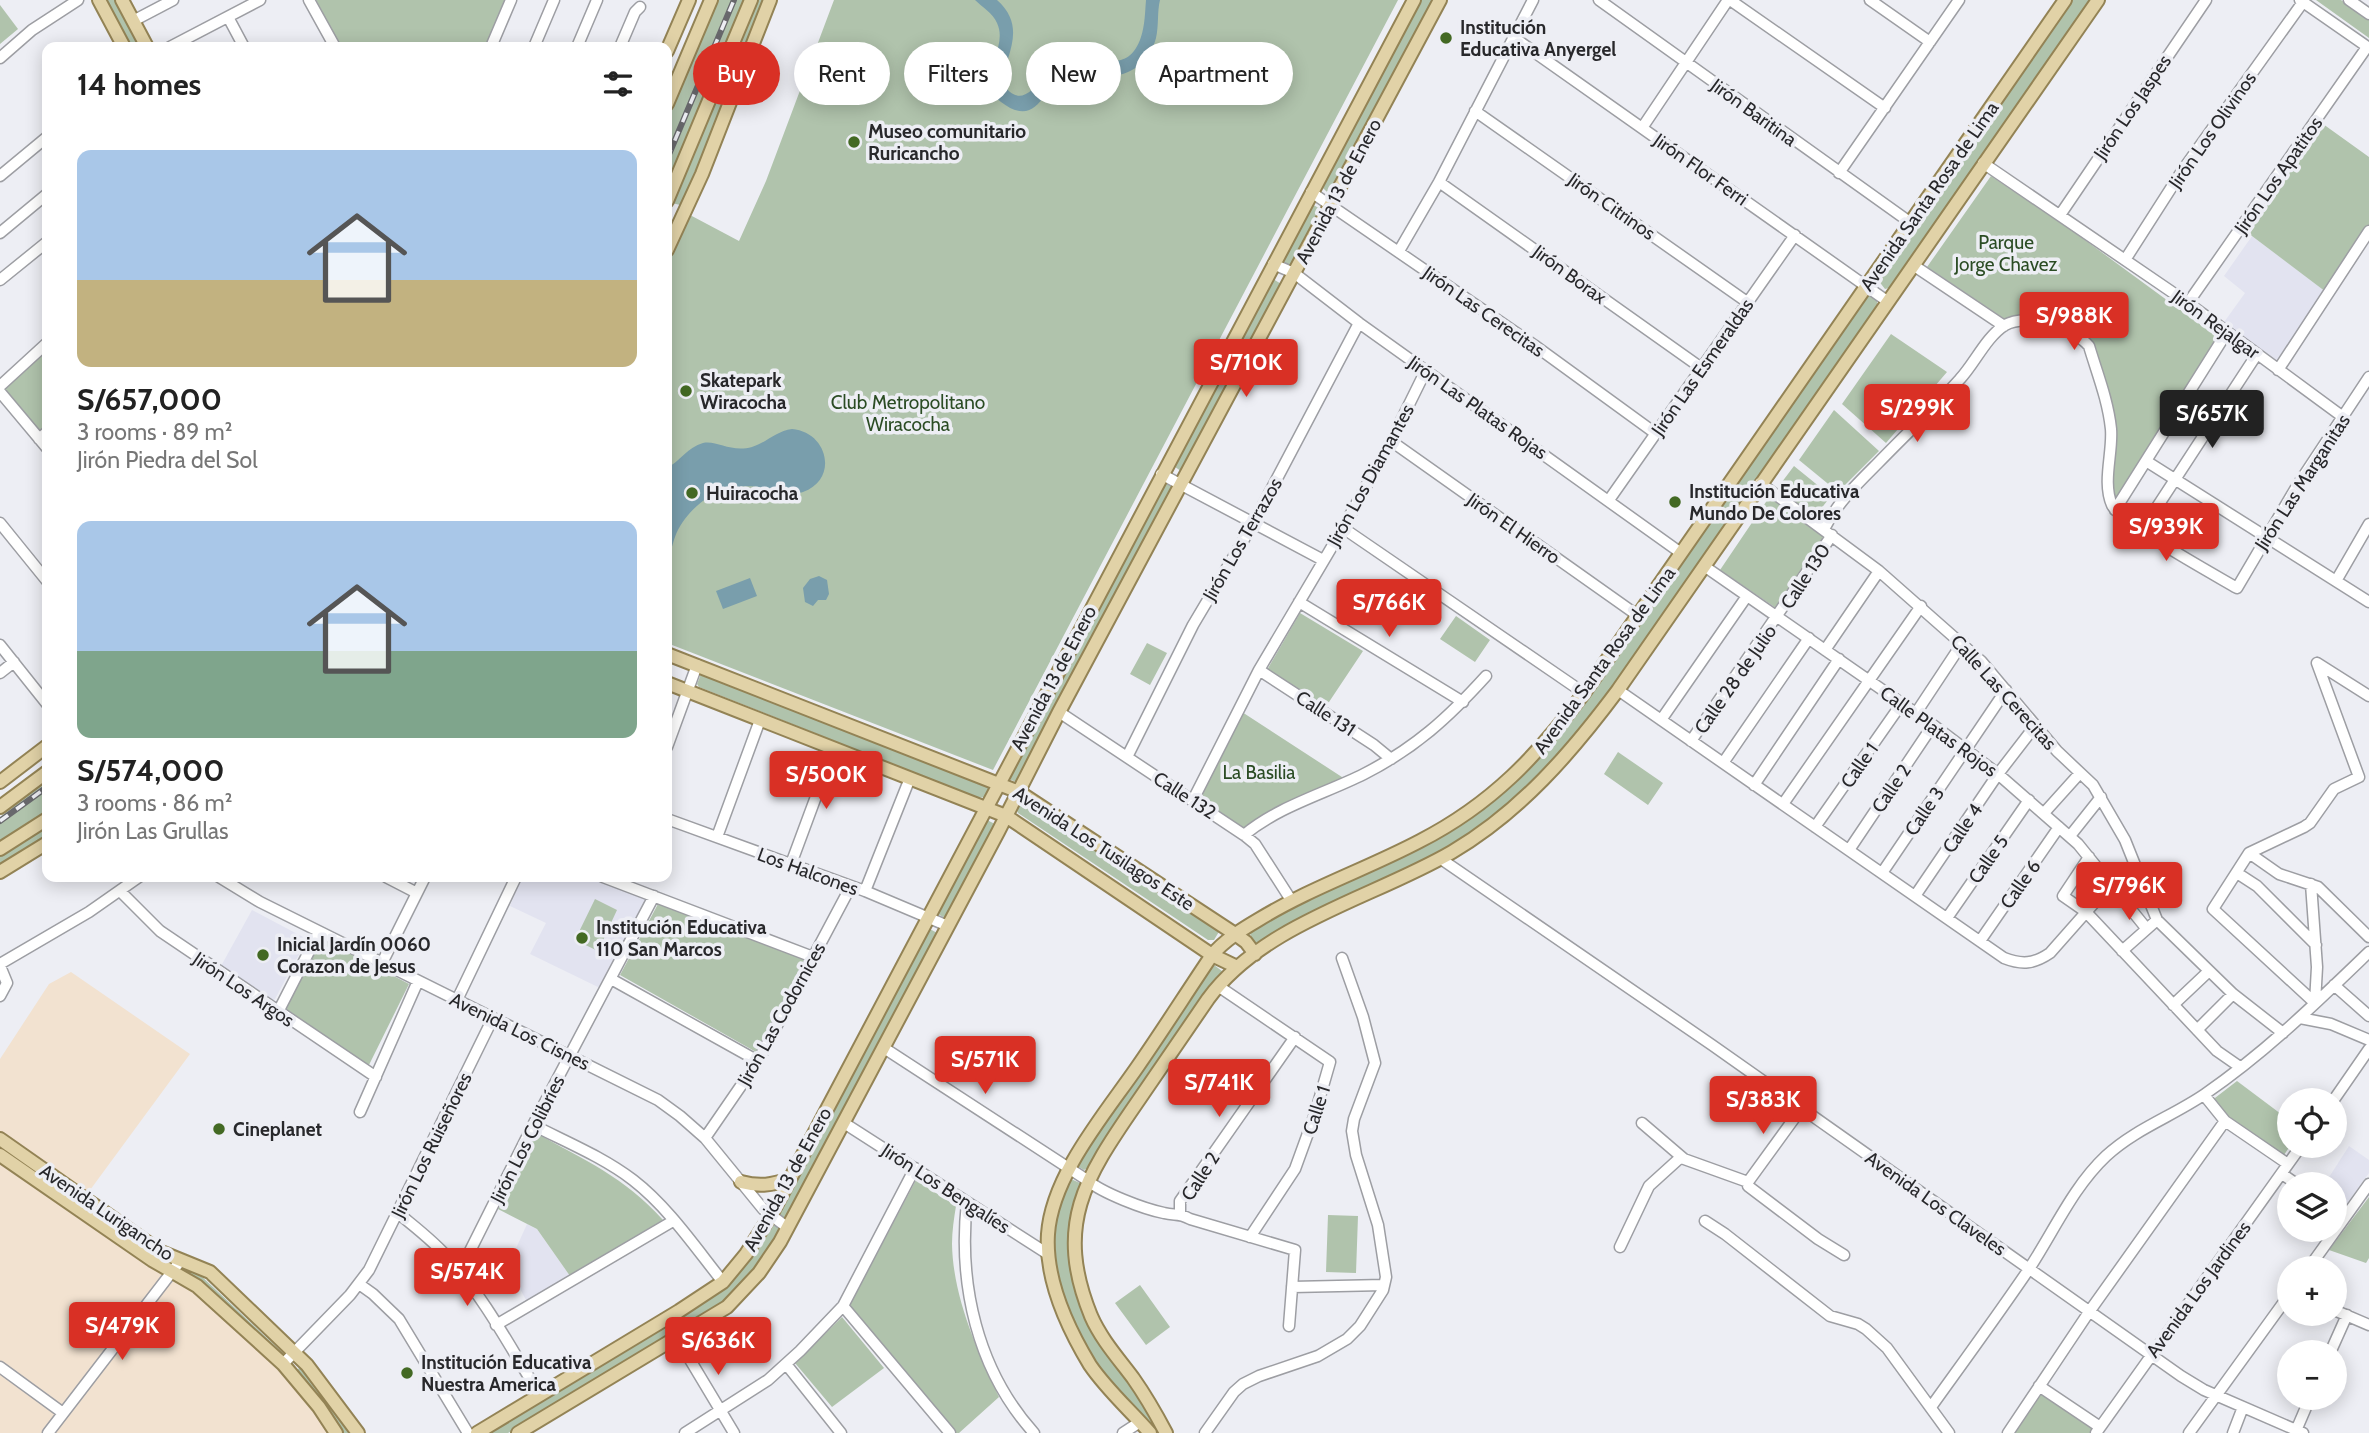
<!DOCTYPE html>
<meta charset="utf-8">
<style>
body{margin:0;font-family:Cabin,sans-serif;background:#f6f6f6;color:#222;height:100vh;display:flex;flex-direction:column;font-size:26px;white-space:nowrap}
*{box-sizing:border-box;margin:0}
p{font-size:23px;color:#767676}
.icon{flex:none;width:38px;height:38px;fill:none;stroke:currentColor;stroke-width:2;stroke-linecap:round;stroke-linejoin:round}
.map{position:relative;flex:1;overflow:hidden}
.details{position:absolute;left:42px;top:42px;width:630px;height:840px;display:flex;flex-direction:column;background:#fff;border-radius:14px;box-shadow:0 4px 18px #0003}
.details>*{flex:none}
.guide{position:absolute;left:693px;top:42px;width:665px;height:63px;display:flex;gap:14px}
.buttons{position:absolute;left:2277px;top:1088px;display:grid;gap:14px}
.buttons a{display:grid;place-items:center;width:70px;height:70px;border-radius:50%;background:#fff;box-shadow:0 4px 18px #0003;font-size:35px}
.price{position:absolute;translate:-50% -60px;padding:0 16px;border-radius:7px;background:#d93025;color:#fff;font-size:23px;line-height:46px;filter:drop-shadow(0 2px 4px #0008)}
.price::after{content:'';position:absolute;left:50%;top:42px;width:21px;height:16px;margin-left:-10px;background:inherit;clip-path:polygon(0 0,100% 0,50% 100%)}
.price.current{background:#222;color:#fff}
ul{padding:0;list-style:none}
li{display:grid;align-content:center;gap:14px;height:371px;padding:0 35px}
li span{display:grid;place-items:center;height:217px;border-radius:14px;color:#555}
li>.icon{margin-inline-start:auto}
span .icon{width:126px;height:126px;fill:#fffc;stroke-width:1}
li b{font-size:30px}
h2{display:flex;justify-content:space-between;align-items:center;height:84px;padding:0 35px;font-size:30px}
.tag{padding:0 24px;border-radius:32px;background:#fff;box-shadow:0 4px 18px #0003;font-size:24px;line-height:63px}
.tag.current{background:#d93025;color:#fff}
.map>svg:first-child{display:block}
.built{fill:#e2e3f0}
.industrial{fill:#f2e2d0}
.green{fill:#b0c3ac}
.water{fill:#799eac}
.lines{fill:none;stroke-linecap:round;stroke-linejoin:round}
.minor-casing{stroke:#9d9ea3;stroke-width:13}
.major-casing{stroke:#938355;stroke-width:16}
.minor{stroke:#fff;stroke-width:10}
.major{stroke:#e1d2a7;stroke-width:12}
.rail-casing{stroke:#68686c;stroke-width:6}
.rail{stroke:#edeef4;stroke-width:3.5;stroke-dasharray:10;stroke-linecap:butt}
.poi-dot{fill:#436923;stroke:#edeef4;stroke-width:2.5}
.labels{text-anchor:middle;stroke-width:7;stroke-linejoin:round;paint-order:stroke}
.poi-label{font-size:19px;font-weight:bold;fill:#28282b;stroke:#edeef4;text-anchor:start}
.street-label{font-size:19px;fill:#28282b;stroke:#edeef4}
.park-label{font-size:19px;fill:#2b4c24;stroke:#edeef4}
</style>
<div class="map">
<svg width="2369" height="1433" viewBox="0 0 2369 1433">
<rect width="100%" height="100%" fill="#edeef4"/>
<path class="built" d="M2252,236L2325,291L2278,363L2222,325L2245,293L2224,276Z
M522,877H589L646,898L600,988L530,954L546,923L510,906Z
M252,910L303,937L305,943L275,999L270,1002L221,966Z
M2349,1146L2369,1160V1173L2344,1208L2335,1202L2334,1185H2324Z
M527,1224L537,1229L570,1276L527,1302L508,1266Z"/>
<path class="industrial" d="M71,972L190,1054L82,1201L196,1280L278,1350L319,1391L347,1433H0V1059L49,984Z"/>
<path class="green" d="M104,0H116L141,47H130Z
M316,0H507L487,47H341Z
M717,0H745L667,186V118Z
M757,0H767L684,206L672,203Z
M834,0H1398L993,770L667,643V261L690,215L739,241L766,181Z
M1418,0H1435L1331,196L1320,185Z
M2073,0H2091L1889,288L1885,289L1878,280Z
M2316,0H2341L2369,19V38Z
M0,5L18,29L0,44Z
M2323,124L2369,157V226L2326,292L2248,233Z
M1991,176L2074,232L2220,339L2116,501L2111,490L2113,432L2079,332C2066,324 2042,311 2025,315C2020,316 2014,319 2009,322L1927,267Z
M1310,203L1322,210L1293,267L1279,261Z
M1273,279L1283,285L1181,471L1175,467L1173,463Z
M1868,295L1877,300V305C1812,400 1747,495 1682,590C1630,663 1581,741 1514,801C1487,825 1454,848 1421,863C1366,888 1309,907 1260,943H1255L1249,932L1264,920L1415,849L1562,731L1611,667Z
M1891,334L1947,372L1886,443L1842,404Z
M42,355L47,362V424L39,432L4,390Z
M1834,410L1879,451L1838,492L1799,460Z
M1794,466L1831,496L1813,519L1776,490Z
M1165,479L1177,488L1016,782L1009,779Z
M1770,496L1827,537L1776,608L1720,570Z
M1300,613L1363,651L1325,708L1267,670Z
M1456,616L1490,640L1475,662L1440,639Z
M1147,643L1167,653L1150,685L1130,674Z
M701,674L990,785L985,797L978,798L699,687L697,684Z
M1242,712L1345,779L1271,811L1244,830L1198,800Z
M1618,752L1663,783L1648,805L1604,774Z
M47,780V813L0,842V817Z
M1023,799L1220,930L1214,940H1208L1018,813L1016,808Z
M985,819L995,824L994,828L947,916L943,917L935,912Z
M47,827V838L0,867V856Z
M595,899L617,910L598,951L575,940Z
M658,904L805,958L756,1052L620,975Z
M928,928L939,934L786,1221L779,1216V1211Z
M321,938L409,984L368,1067L283,1012Z
M1214,965L1222,971V974L1088,1168L1084,1170L1079,1167L1078,1162Z
M2237,1081L2289,1120L2290,1146L2282,1158L2226,1118L2211,1101Z
M536,1133C586,1161 623,1176 663,1220L570,1276L537,1229L498,1209Z
M1071,1179L1082,1184L1070,1224L1069,1239L1074,1282L1165,1433H1155L1116,1391L1093,1361L1073,1326L1054,1266L1052,1236L1059,1204Z
M916,1180L956,1206C954,1218 952,1231 952,1244C953,1297 977,1350 999,1397L959,1433H952L848,1308Z
M2369,1197V1258L2366,1263L2329,1250Z
M1328,1215L1358,1216L1356,1273L1326,1272Z
M773,1224L780,1229L781,1234L756,1272L726,1300L691,1325L508,1433H484L682,1316Z
M189,1272L198,1273L285,1355L280,1353Z
M1140,1285L1170,1327L1146,1345L1115,1303Z
M842,1317L884,1368L832,1407L795,1363Z
M301,1368L352,1433H341L297,1372V1369Z
M2040,1391L2094,1429L2091,1433H2011Z"/>
<path class="water" d="M975,0H997C1037,35 987,74 1010,92C1030,107 1042,72 1053,63C1082,41 1125,86 1141,37C1145,25 1145,12 1146,0H1160C1157,12 1159,25 1156,38C1149,66 1123,81 1095,75C1085,72 1074,67 1064,73C1044,84 1039,131 1001,102C971,79 1010,51 997,23C993,13 982,7 975,0Z
M792,429C828,432 839,479 803,492C790,497 779,493 767,489C748,483 726,487 709,497C695,505 680,522 675,537C672,545 672,550 667,557V468C679,462 688,447 703,443C717,440 731,453 752,447C766,443 776,431 792,429Z
M819,576L827,580L829,594L826,600H818L813,606L805,602L803,588L810,579Z
M750,578L757,596L723,609L716,591Z"/>
<g class="lines">
<g class="minor-casing">
<path id="minor" d="M309,0L335,47
M1599,0L1911,223
M1730,0L1885,108
M1870,0L1930,42
M2300,0L2369,48
M2349,0L2369,14
M228,17L244,47
M133,21L173,0
M1513,37L1887,301
M170,47L260,0
M491,47L511,0
M534,47L554,0
M577,47L597,0
M620,47L635,12L640,7
M0,58L32,30L78,0
M1475,111L1747,302
M1642,128L1728,0
M1983,163L2188,303L2343,417
M1839,173L1959,0
M0,176L47,137
M1439,182L1700,367
M1311,192L1534,345L1655,433
M2060,215L2206,0
M0,233L47,194
M1399,251L1439,182L1533,0
M2125,260L2182,171L2303,2
M1273,264L1294,273L1359,323L1681,553
M1913,265L2004,326
M0,280L47,242
M2188,303L2367,47
M2278,370L2369,231
M0,386L47,343
M0,392L47,448
M39,439L47,432
M1391,441L1637,615
M2146,461L2369,602
M1161,474L1323,560
M1760,483L1879,571L1981,661L2057,751L2093,785L2125,840L2157,920L2233,994L2283,1033
M1609,500L1795,235
M2115,510L2227,332
M0,523L47,581
M1343,528L1584,693
M1824,529C1837,503 1857,484 1878,463C1905,435 1934,408 1960,379C1975,363 1986,337 2005,325C2027,313 2073,328 2089,346C2097,373 2108,400 2111,429C2113,453 2102,482 2112,505C2120,523 2215,575 2237,588L2297,486L2369,377
M2142,530L2257,354
M1704,566L1933,725L1998,774L2078,844L2146,928
M2336,581L2369,524
M1299,602L1463,702
M0,645L47,704
M1825,650L1879,571
M2317,663L2369,696
M1259,670L1374,745L1391,759
M0,673L14,662
M1618,690L2004,958C2022,965 2034,964 2050,953L2111,884
M1059,712L1244,835L1255,844L1291,900
M1916,713L1963,642
M1661,720L1747,596
M1691,741L1832,535
M667,747L697,665
M1127,757L1193,625L1253,524L1359,323
M1723,763L1809,638
M1754,785L1839,659
M1193,800L1259,670L1343,528L1391,441L1426,370
M1783,804L1921,606
M2044,813L2080,773
M667,819L865,891L948,926
M1815,827L1902,703
M1244,835C1279,806 1324,794 1364,774C1415,748 1448,718 1486,676
M2070,836L2101,797
M717,837L760,720
M1849,850L1933,725
M2249,853L2279,874L2318,887L2369,937
M2089,857L2063,896L2086,912L2217,1051L2240,1067
M1441,859L1712,1045L2181,1376L2204,1390L2303,1433
M791,864L834,748
M1882,873L2006,690
M2237,873L2257,886L2316,945
M219,877L260,902L658,1100L680,1116L705,1138L763,1209L788,1228
M386,877L417,893
M603,877L813,957
M2311,884L2317,967L2315,1003
M120,891L160,931L376,1077
M865,891L910,778
M1915,896L1998,774L2035,726
M1947,918L2029,800
M1980,941L2059,827
M2122,951L2157,920
M382,963L425,877
M0,964L89,912L139,877
M0,966L7,983L0,996
M611,979L758,1061
M2334,985L2369,1016
M1218,986L1330,1062L1315,1114L1295,1169L1250,1237
M457,1000L516,877
M2315,1003L2213,909L2249,853L2304,827L2310,823L2334,789L2359,777L2317,663
M2173,1005L2209,971
M278,1012L319,932
M2300,1018L2331,1024L2369,1040
M2197,1030L2233,994
M884,1048L1087,1180C1102,1193 1144,1209 1164,1213C1175,1216 1178,1212 1190,1219L1295,1250L1289,1326
M2204,1095L2225,1121L2288,1164
M2333,1101L2369,1049
M1801,1109L1748,1182V1186L1818,1239L1844,1255
M360,1112L418,981
M844,1123L1048,1254
M1642,1123L1684,1159L1748,1182
M533,1125C566,1142 603,1157 633,1180C668,1207 695,1247 723,1282
M705,1138L758,1061L851,886
M2282,1174L2298,1185
M967,1202C958,1284 977,1370 1034,1433
M398,1213C416,1228 435,1242 450,1260C486,1300 511,1349 540,1395
M1180,1213V1201L1295,1037
M1705,1221L1725,1234L1830,1316L1858,1324L1866,1329L1887,1348L1949,1433
M1620,1247L1649,1186L1681,1157
M2308,1269L2369,1184
M460,1271L533,1125L654,896
M359,1284L373,1294L399,1319L468,1433
M1292,1287L1384,1285
M843,1306L950,1433
M2334,1310L2369,1325
M496,1325L673,1221
M677,1338L734,1433
M2330,1353L2347,1315
M283,1364L350,1295L369,1270L493,1018
M786,1364L841,1433
M0,1367L63,1413
M2039,1386L2100,1427
M1931,1407C1964,1361 1997,1316 2029,1269C2054,1231 2073,1187 2106,1156C2135,1129 2173,1116 2205,1094C2265,1053 2317,1002 2369,952
M48,1433L181,1260
M685,1433L768,1380L800,1351L843,1306L915,1168
M1123,1433L1140,1422
M1205,1433L1234,1392L1243,1384L1259,1376L1318,1356L1347,1339L1360,1326L1383,1290L1386,1277L1378,1225L1356,1155L1352,1131L1354,1119L1375,1063L1363,1017L1342,958
M2008,1433L2089,1312L2225,1121
M2096,1433L2301,1146
M2189,1433L2289,1295
M2233,1433L2243,1407
M2295,1433L2310,1398"/>
</g>
<g class="major-casing">
<path id="major" d="M99,0L124,47
M122,0L147,47
M667,51L689,0
M667,104L711,0
M667,201L751,0
M667,250L702,174L770,0
M667,654L1019,792L1235,934L1246,942L1255,954
M667,683L1006,816L1212,955L1237,967
M0,782L47,746
M0,807L47,772
M0,849L47,819
M0,872L47,843
M0,1139L161,1252L210,1272L307,1365L358,1433
M0,1155L152,1260L197,1286L283,1364L319,1407L336,1433
M741,1182C760,1187 772,1185 789,1179
M477,1433L679,1311L723,1282L746,1254L771,1215L1414,0
M518,1433L727,1307L759,1273L780,1242L998,832L1059,712L1440,0
M1150,1433C1130,1410 1107,1390 1090,1365C1067,1327 1045,1280 1048,1234C1052,1175 1105,1114 1138,1066C1163,1030 1187,992 1212,955C1225,940 1241,930 1258,920C1310,888 1367,869 1420,841C1492,804 1537,756 1584,693L2065,0
M1166,1433C1156,1414 1145,1395 1133,1378C1118,1358 1101,1339 1091,1316C1054,1225 1085,1178 1136,1104C1160,1069 1184,1034 1208,999C1264,923 1373,898 1452,852C1520,812 1571,753 1618,690L2098,0"/>
</g>
<use href="#minor" class="minor"/>
<use href="#major" class="major"/>
<g class="rail-casing">
<path id="rail" d="M667,159L734,0
M0,821L47,787"/>
</g>
<use href="#rail" class="rail"/>
</g>
<g class="poi-dot">
<circle cx="1446" cy="38" r="7"/>
<circle cx="854" cy="142" r="7"/>
<circle cx="686" cy="391" r="7"/>
<circle cx="692" cy="493" r="7"/>
<circle cx="1675" cy="502" r="7"/>
<circle cx="582" cy="938" r="7"/>
<circle cx="263" cy="955" r="7"/>
<circle cx="219" cy="1129" r="7"/>
<circle cx="407" cy="1373" r="7"/>
</g>
<g class="labels">
<g class="poi-label">
<text x="1460" y="34">Institución<tspan x="1460" dy="22">Educativa Anyergel</tspan></text>
<text x="868" y="138">Museo comunitario<tspan x="868" dy="22">Ruricancho</tspan></text>
<text x="700" y="387">Skatepark<tspan x="700" dy="22">Wiracocha</tspan></text>
<text x="1689" y="498">Institución Educativa<tspan x="1689" dy="22">Mundo De Colores</tspan></text>
<text x="706" y="500">Huiracocha</text>
<text x="596" y="934">Institución Educativa<tspan x="596" dy="22">110 San Marcos</tspan></text>
<text x="277" y="951">Inicial Jardín 0060<tspan x="277" dy="22">Corazon de Jesus</tspan></text>
<text x="233" y="1136">Cineplanet</text>
<text x="421" y="1369">Institución Educativa<tspan x="421" dy="22">Nuestra America</tspan></text>
</g>
<g class="street-label">
<text transform="translate(2132 107) rotate(-56)" y="7">Jirón Los Jaspes</text>
<text transform="translate(1754 112) rotate(36)" y="7">Jirón Baritina</text>
<text transform="translate(2212 130) rotate(-55)" y="7">Jirón Los Olivinos</text>
<text transform="translate(1701 169) rotate(35)" y="7">Jirón Flor Ferri</text>
<text transform="translate(2278 175) rotate(-55)" y="7">Jirón Los Apatitos</text>
<text transform="translate(1338 191) rotate(-62)" y="7">Avenida 13 de Enero</text>
<text transform="translate(1929 196) rotate(-55)" y="7">Avenida Santa Rosa de Lima</text>
<text transform="translate(1612 206) rotate(35)" y="7">Jirón Citrinos</text>
<text transform="translate(1570 274) rotate(36)" y="7">Jirón Borax</text>
<text transform="translate(1484 311) rotate(35)" y="7">Jirón Las Cerecitas</text>
<text transform="translate(2216 324) rotate(36)" y="7">Jirón Rejalgar</text>
<text transform="translate(1702 367) rotate(-55)" y="7">Jirón Las Esmeraldas</text>
<text transform="translate(1478 407) rotate(35)" y="7">Jirón Las Platas Rojas</text>
<text transform="translate(1370 475) rotate(-61)" y="7">Jirón Los Diamantes</text>
<text transform="translate(2302 482) rotate(-57)" y="7">Jirón Las Marganitas</text>
<text transform="translate(1514 528) rotate(35)" y="7">Jirón El Hierro</text>
<text transform="translate(1242 539) rotate(-60)" y="7">Jirón Los Terrazos</text>
<text transform="translate(1805 576) rotate(-57)" y="7">Calle 130</text>
<text transform="translate(1604 660) rotate(-54)" y="7">Avenida Santa Rosa de Lima</text>
<text transform="translate(1053 678) rotate(-62)" y="7">Avenida 13 de Enero</text>
<text transform="translate(1735 679) rotate(-55)" y="7">Calle 28 de Julio</text>
<text transform="translate(2004 692) rotate(48)" y="7">Calle Las Cerecitas</text>
<text transform="translate(1326 713) rotate(33)" y="7">Calle 131</text>
<text transform="translate(1939 731) rotate(36)" y="7">Calle Platas Rojos</text>
<text transform="translate(1859 765) rotate(-55)" y="7">Calle 1</text>
<text transform="translate(1891 788) rotate(-56)" y="7">Calle 2</text>
<text transform="translate(1185 795) rotate(33)" y="7">Calle 132</text>
<text transform="translate(1924 811) rotate(-56)" y="7">Calle 3</text>
<text transform="translate(1962 828) rotate(-56)" y="7">Calle 4</text>
<text transform="translate(1104 848) rotate(33)" y="7">Avenida Los Tusilagos Este</text>
<text transform="translate(1988 859) rotate(-55)" y="7">Calle 5</text>
<text transform="translate(808 871) rotate(20)" y="7">Los Halcones</text>
<text transform="translate(2020 884) rotate(-55)" y="7">Calle 6</text>
<text transform="translate(244 989) rotate(34)" y="7">Jirón Los Argos</text>
<text transform="translate(781 1014) rotate(-61)" y="7">Jirón Las Codornices</text>
<text transform="translate(520 1031) rotate(26)" y="7">Avenida Los Cisnes</text>
<text transform="translate(1316 1110) rotate(-72)" y="7">Calle 1</text>
<text transform="translate(527 1139) rotate(-63)" y="7">Jirón Los Colibríes</text>
<text transform="translate(431 1145) rotate(-64)" y="7">Jirón Los Ruiseñores</text>
<text transform="translate(1200 1176) rotate(-57)" y="7">Calle 2</text>
<text transform="translate(787 1179) rotate(-61)" y="7">Avenida 13 de Enero</text>
<text transform="translate(946 1188) rotate(33)" y="7">Jirón Los Bengalíes</text>
<text transform="translate(1936 1203) rotate(35)" y="7">Avenida Los Claveles</text>
<text transform="translate(107 1212) rotate(34)" y="7">Avenida Lurigancho</text>
<text transform="translate(2198 1289) rotate(-54)" y="7">Avenida Los Jardines</text>
</g>
<g class="park-label">
<text x="2006" y="249">Parque<tspan x="2006" dy="22">Jorge Chavez</tspan></text>
<text x="908" y="409">Club Metropolitano<tspan x="908" dy="22">Wiracocha</tspan></text>
<text x="1259" y="779">La Basilia</text>
</g>
</g>
</svg>
<div class="buttons">
<a><svg class="icon" aria-label="locate" viewBox="0 0 24 24"><circle cx="12" cy="12" r="6"/><path d="M12 2v4M12 18v4M2 12h4M18 12h4"/></svg></a>
<a><svg class="icon" aria-label="layers" viewBox="0 0 24 24"><path d="M12 4l9 5-9 5-9-5zM3 14l9 5 9-5"/></svg></a>
<a>+</a>
<a>−</a>
</div>
<b class="price" style="left:2074px;top:352px">S/988K</b>
<b class="price" style="left:1246px;top:399px">S/710K</b>
<b class="price" style="left:1917px;top:444px">S/299K</b>
<b class="price current" style="left:2212px;top:450px">S/657K</b>
<b class="price" style="left:2166px;top:563px">S/939K</b>
<b class="price" style="left:1389px;top:639px">S/766K</b>
<b class="price" style="left:826px;top:811px">S/500K</b>
<b class="price" style="left:2129px;top:922px">S/796K</b>
<b class="price" style="left:985px;top:1096px">S/571K</b>
<b class="price" style="left:1219px;top:1119px">S/741K</b>
<b class="price" style="left:1763px;top:1136px">S/383K</b>
<b class="price" style="left:467px;top:1308px">S/574K</b>
<b class="price" style="left:122px;top:1362px">S/479K</b>
<b class="price" style="left:718px;top:1377px">S/636K</b>
<div class="guide">
<a class="tag current">Buy</a>
<a class="tag">Rent</a>
<a class="tag">Filters</a>
<a class="tag">New</a>
<a class="tag">Apartment</a>
</div>
<section class="details">
<h2>14 homes<svg class="icon" aria-label="filters" viewBox="0 0 24 24"><path d="M4 7h16M4 17h16"/><circle cx="9" cy="7" r="2"/><circle cx="15" cy="17" r="2"/></svg></h2>
<ul>
<li><span style="background:linear-gradient(#a9c7e8 60%,#c2b280 0)"><svg class="icon" aria-label="home" viewBox="0 0 24 24"><path d="M3 11l9-7 9 7M6 9v11h12V9"/></svg></span><div><b>S/657,000</b><p>3 rooms · 89 m²</p><p>Jirón Piedra del Sol</p></div></li>
<li><span style="background:linear-gradient(#a9c7e8 60%,#7fa58c 0)"><svg class="icon" aria-label="home" viewBox="0 0 24 24"><path d="M3 11l9-7 9 7M6 9v11h12V9"/></svg></span><div><b>S/574,000</b><p>3 rooms · 86 m²</p><p>Jirón Las Grullas</p></div></li>
</ul>
</section>
</div>
